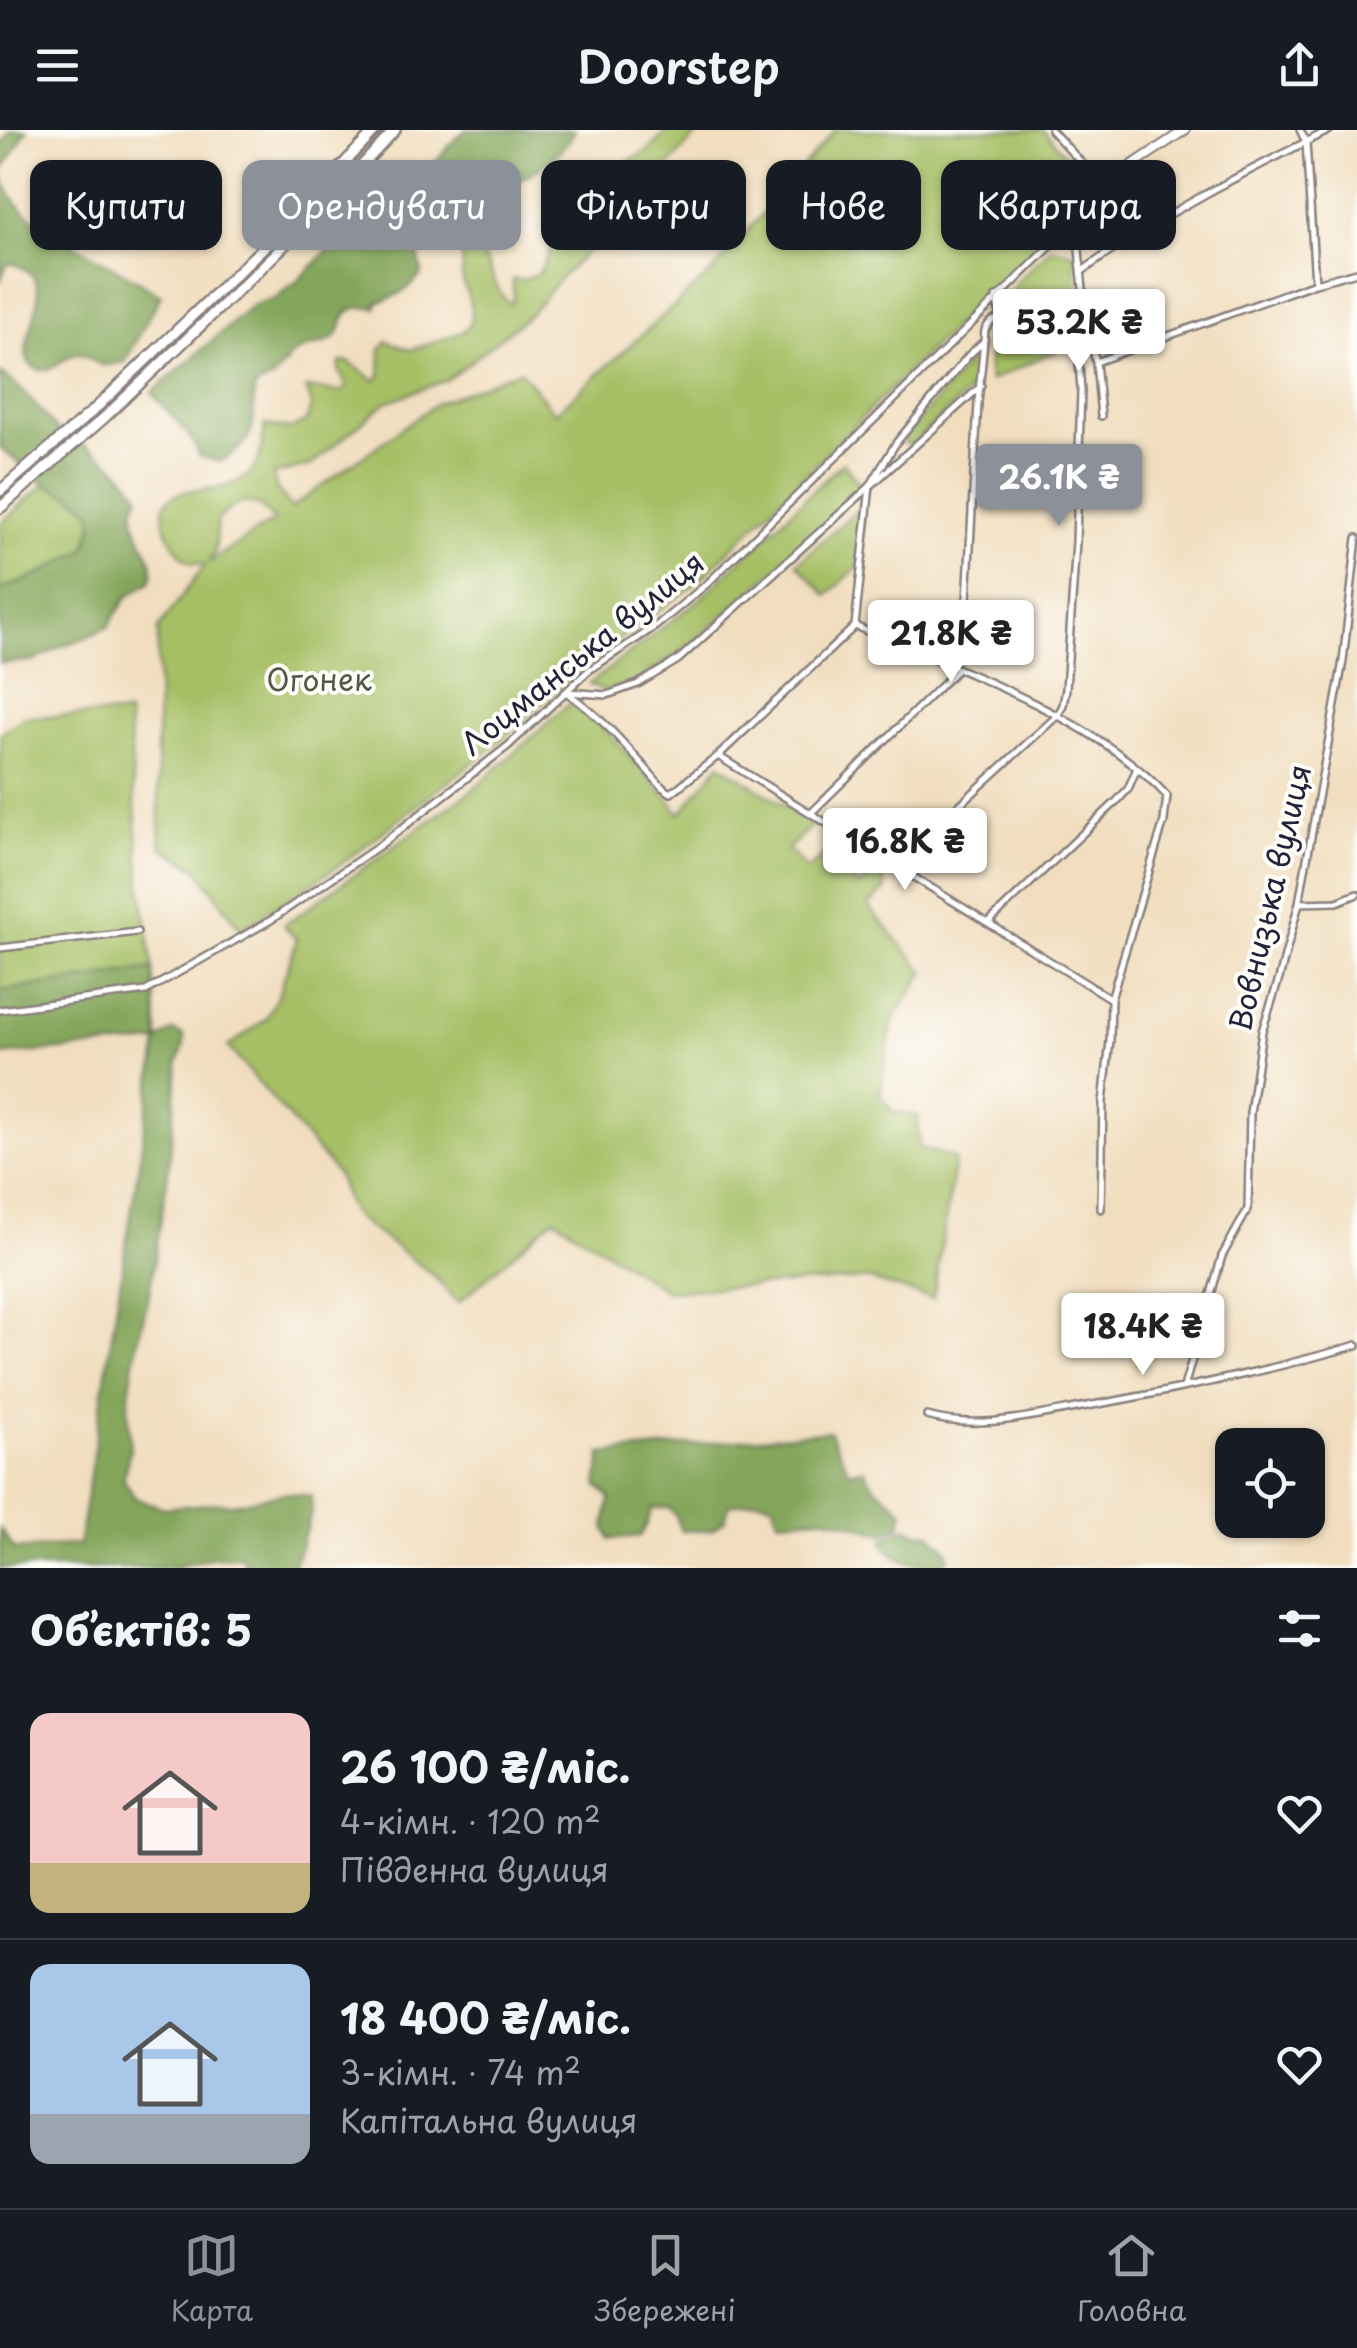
<!DOCTYPE html>
<html lang="uk">
<meta charset="utf-8">
<style>
body{margin:0;font-family:"Playpen Sans",sans-serif;background:#20242c;color:#f1f3f6;height:100vh;display:flex;flex-direction:column;font-size:38px;white-space:nowrap}
*{box-sizing:border-box;margin:0}
p{font-size:32px;color:#9ea1a6}
.icon{flex:none;width:55px;height:55px;fill:none;stroke:currentColor;stroke-width:2;stroke-linecap:round;stroke-linejoin:round}
.map{position:relative;height:1438px;overflow:hidden}
.side{display:flex;flex-direction:column;background:#171b24;flex:1}
.side>*{flex:none}
.guide{position:absolute;left:30px;top:30px;width:1298px;height:90px;display:flex;gap:20px}
.buttons{position:absolute;left:1215px;top:1298px;display:grid;gap:20px}
.buttons a{display:grid;place-items:center;width:110px;height:110px;border-radius:20px;background:#171b24;box-shadow:0 2px 8px #0004;font-size:50px}
.price{position:absolute;translate:-50% -85px;padding:0 22px;border-radius:10px;background:#fff;color:#222;font-size:32px;line-height:65px;filter:drop-shadow(0 2px 5px #0008)}
.price::after{content:'';position:absolute;left:50%;top:60px;width:30px;height:22px;margin-left:-15px;background:inherit;clip-path:polygon(0 0,100% 0,50% 100%)}
.price.current{background:#8c9099;color:#fff}
ul{padding:0;list-style:none}
li{display:flex;align-items:center;gap:30px;height:250px;padding:0 30px}
li+li{border-top:2px solid #363941}
li span{display:grid;place-items:center;flex:none;width:280px;height:200px;border-radius:20px;color:#555}
li>.icon{margin-inline-start:auto}
span .icon{width:120px;height:120px;fill:#fffc;stroke-width:1}
li b{font-size:42px}
h2{display:flex;justify-content:space-between;align-items:center;height:120px;padding:0 30px;font-size:42px}
.tag{padding:0 35px;border-radius:20px;background:#171b24;box-shadow:0 2px 8px #0004;font-size:35px;line-height:90px}
.tag.current{background:#8c9099;color:#fff}
header{display:flex;justify-content:space-between;align-items:center;height:130px;padding:0 30px;background:#171b24;font-size:45px;font-weight:600}
.dock{display:flex;justify-content:space-around;align-items:center;height:140px;border-top:2px solid #363941;background:#171b24;font-size:28px;color:#9ea1a6}
.dock a{display:grid;justify-items:center;gap:5px}
.dock .current{color:#8c9099}
.map>svg:first-child{display:block}
.green{fill:#a6bf65;stroke:#647050;stroke-width:2.5;fill-rule:evenodd}
.forest{fill:#84a65a;stroke:#53644a;stroke-width:2.5}
.lines{fill:none;stroke-linecap:round;stroke-linejoin:round}
.street-casing{stroke:#8a807d;stroke-width:10}
.secondary-casing{stroke:#8a807d;stroke-width:12}
.primary-casing{stroke:#8a807d;stroke-width:14}
.street{stroke:#fff;stroke-width:5}
.secondary{stroke:#fff;stroke-width:8}
.primary{stroke:#fff;stroke-width:9}
.labels{text-anchor:middle;stroke-width:8;stroke-linejoin:round;paint-order:stroke}
.street-label{font-size:30px;fill:#22223b;stroke:#fdfcf7}
.park-label{font-size:30px;fill:#50594a;stroke:#fdfcf7}
</style>
<header><svg class="icon" aria-label="menu" viewBox="0 0 24 24"><path d="M4 6h16M4 12h16M4 18h16"/></svg>Doorstep<svg class="icon" aria-label="share" viewBox="0 0 24 24"><path d="M12 15V3M7 8l5-5 5 5M5 13v7h14v-7"/></svg></header>
<div class="map">
<svg width="1357" height="1438" viewBox="0 0 1357 1438">
<rect width="100%" height="100%" fill="#fdfcf7"/>
<filter id="ink" filterUnits="userSpaceOnUse"><feTurbulence type="fractalNoise" baseFrequency=".01" numOctaves="2"/><feDisplacementMap in="SourceGraphic" scale="20" xChannelSelector="R" yChannelSelector="G"/><feConvolveMatrix kernelMatrix="1 2 1 2 8 2 1 2 1" color-interpolation-filters="sRGB"/></filter>
<filter id="wash" filterUnits="userSpaceOnUse"><feTurbulence type="fractalNoise" baseFrequency=".0048" numOctaves="4" result="noise"/><feDisplacementMap in="SourceGraphic" scale="40" xChannelSelector="R" yChannelSelector="G"/><feGaussianBlur stdDeviation="2.25" result="paint"/><feColorMatrix in="noise" values="0 0 0 0 0 0 0 0 0 0 0 0 0 0 0 0 0 1.4 0 .05"/><feComposite in="paint" operator="in"/></filter>
<g filter="url(#wash)">
<rect width="100%" height="100%" fill="#f1debf"/>
<path class="green" d="M668,0H701L615,95L562,146L529,185L447,250L386,272L311,335L273,345L276,357L291,378L437,273L520,240L555,283L712,142L835,0H1043L1099,62L936,214L697,453L579,539L496,615L340,735L241,800L198,739L161,717L157,626L158,499L205,435C200,434 195,434 190,432C176,425 154,385 167,371C185,353 222,366 247,346C262,334 262,312 265,295L291,299L306,291L312,274L306,258L340,262L347,257L339,240L340,232H349L375,251L380,245L381,218L387,211L411,220L463,202C482,184 465,167 462,146C461,138 462,128 462,120L471,117C490,125 490,145 499,161C502,167 506,170 511,174L514,167L512,149L523,150L539,143L559,101L594,71L630,30L648,21ZM244,372L260,376L274,391L209,432L215,422L218,389L232,377Z
M1051,118L1074,123L1082,194L1053,184L1005,179L1017,151Z
M1028,193L1055,197L1078,205L1073,213L990,251L988,239L993,194Z
M980,219L972,259L913,313L907,315L902,310Z
M843,332L863,358L785,432L677,526L637,551L606,562L589,554L700,469Z
M45,354C77,370 110,377 84,420L32,448L0,460V394Z
M864,374L859,436L827,466L797,433Z
M570,573L594,587L668,668L680,684L720,634L813,694L788,719L807,740L827,723L858,757L880,736L886,759L868,776L925,842L893,889L880,964L893,982L918,986L919,1017L955,1029L933,1169L868,1149L667,1161L554,1088L458,1173L432,1144L355,1087L348,1075L337,1044L228,917L266,889L279,863L297,810L284,795L474,659Z
M128,584L141,755L153,839L0,861V604L25,587Z"/>
<path class="forest" d="M11,0H27L1,43C13,87 63,108 99,129C120,140 141,153 161,165L125,232C118,233 108,236 102,235C94,233 88,226 80,224C64,222 55,245 37,239C0,223 75,151 11,133L6,136L0,152V17Z
M466,0H575C557,37 513,51 480,73C465,84 456,103 437,106C430,96 409,59 413,49C417,40 431,35 438,29C448,19 454,8 466,0Z
M389,69L400,71L410,86L422,143C412,158 395,168 377,172V178C363,177 348,175 343,190C341,198 342,199 337,205C327,216 306,215 294,224C280,235 278,251 260,254L254,259C254,297 256,312 220,332L199,326C195,305 165,281 152,263L253,175L275,168L300,149L354,94Z
M0,243C27,258 41,287 64,305C70,310 79,312 86,316C105,327 128,345 139,365C137,370 135,375 134,381C132,407 159,425 151,451L127,467L108,497L86,508L64,515L34,531L0,533V460L32,448L84,420C89,412 90,406 92,397C99,369 62,366 44,353C29,343 16,329 0,318Z
M153,839L158,910L173,901L184,906V915L178,933L169,1037L149,1165L137,1214L130,1257L128,1278L130,1321L123,1348L135,1368L164,1378L219,1373L234,1374L284,1363L311,1366L312,1381L293,1438H246L241,1426L210,1428L173,1438H0V1399L15,1420L79,1414L158,912L0,925V861Z
M829,1301L849,1341L864,1339L873,1355L904,1381L900,1396L883,1404L849,1393L822,1387L778,1390L773,1373L759,1370L729,1375L725,1390L711,1400L681,1401L676,1386L669,1378H652L646,1396L640,1406L610,1409L605,1397L610,1368L597,1355L602,1324Z
M907,1397L914,1402L931,1403C936,1413 948,1415 949,1427C944,1434 937,1435 929,1436L926,1434C906,1435 894,1429 883,1412L884,1409Z"/>
</g>
<g filter="url(#ink)">
<g class="lines">
<g class="street-casing">
<path id="street" d="M1051,0L1106,59
M1300,0L1306,12L1315,153
M1076,91L1087,198L1096,232L1101,286
M1081,142C1158,86 1245,42 1330,0
M996,167L998,178L1003,188
M1096,232L1315,153L1357,142
M855,496C954,538 1094,586 1167,666L1164,691L1111,869L1110,911L1103,972L1101,1079
M964,525L978,273L985,200C989,194 989,192 997,189C1017,182 1065,194 1087,198
M566,562C605,589 630,621 662,657L671,663L718,626L855,496L870,356L896,313L968,226L983,212
M568,562L607,565L638,554L678,530L981,256
M718,626L1111,869
M810,684L958,539
M893,736L1058,585L1063,575L1066,559L1076,412L1081,261L1078,219L1087,198
M1299,773L1337,772L1357,764
M989,792L1117,671L1128,659L1137,638
M0,818L137,802
M0,880L146,861L271,790L379,716L508,616L588,541L656,496L708,453L1076,91
M1184,1257L1222,1126L1248,1079L1250,983L1262,901L1279,849L1299,773L1343,531L1357,408
M927,1286C979,1301 1035,1285 1087,1276C1178,1260 1268,1241 1357,1215"/>
</g>
<g class="secondary-casing">
<path id="secondary" d="M1076,91L1119,44L1185,0"/>
</g>
<g class="primary-casing">
<path id="primary" d="M0,361L96,278L269,112L376,0
M0,378L105,287L258,141L327,73L395,0"/>
</g>
<use href="#street" class="street"/>
<use href="#secondary" class="secondary"/>
<use href="#primary" class="primary"/>
</g>
</g>
<g class="labels">
<g class="street-label">
<text transform="translate(583 524) rotate(-39)" y="10">Лоцманська вулиця</text>
<text transform="translate(1271 768) rotate(-77)" y="10">Вовнизька вулиця</text>
</g>
<g class="park-label">
<text x="319" y="561">Огонек</text>
</g>
</g>
</svg>
<div class="buttons">
<a><svg class="icon" aria-label="locate" viewBox="0 0 24 24"><circle cx="12" cy="12" r="6"/><path d="M12 2v4M12 18v4M2 12h4M18 12h4"/></svg></a>
</div>
<b class="price" style="left:1079px;top:244px">53.2K ₴</b>
<b class="price current" style="left:1059px;top:399px">26.1K ₴</b>
<b class="price" style="left:951px;top:555px">21.8K ₴</b>
<b class="price" style="left:905px;top:763px">16.8K ₴</b>
<b class="price" style="left:1143px;top:1248px">18.4K ₴</b>
<div class="guide">
<a class="tag">Купити</a>
<a class="tag current">Орендувати</a>
<a class="tag">Фільтри</a>
<a class="tag">Нове</a>
<a class="tag">Квартира</a>
</div>
</div>
<section class="side">
<h2>Об’єктів: 5<svg class="icon" aria-label="filters" viewBox="0 0 24 24"><path d="M4 7h16M4 17h16"/><circle cx="9" cy="7" r="2"/><circle cx="15" cy="17" r="2"/></svg></h2>
<ul>
<li><span style="background:linear-gradient(#f6c9c9 75%,#c2b280 0)"><svg class="icon" aria-label="home" viewBox="0 0 24 24"><path d="M3 11l9-7 9 7M6 9v11h12V9"/></svg></span><div><b>26 100 ₴/міс.</b><p>4-кімн. · 120 m²</p><p>Південна вулиця</p></div><svg class="icon" aria-label="heart" viewBox="0 0 24 24"><path d="M12 20l-8-8c-3-5 5-10 8-4 3-6 11-1 8 4z"/></svg></li>
<li><span style="background:linear-gradient(#a9c7e8 75%,#9aa5b1 0)"><svg class="icon" aria-label="home" viewBox="0 0 24 24"><path d="M3 11l9-7 9 7M6 9v11h12V9"/></svg></span><div><b>18 400 ₴/міс.</b><p>3-кімн. · 74 m²</p><p>Капітальна вулиця</p></div><svg class="icon" aria-label="heart" viewBox="0 0 24 24"><path d="M12 20l-8-8c-3-5 5-10 8-4 3-6 11-1 8 4z"/></svg></li>
</ul>
</section>
<nav class="dock">
<a class="current"><svg class="icon" aria-label="map" viewBox="0 0 24 24"><path d="M3 6l6-2 6 2 6-2v14l-6 2-6-2-6 2zM9 4v14M15 6v14"/></svg>Карта</a>
<a><svg class="icon" aria-label="saved" viewBox="0 0 24 24"><path d="M7 4h10v16l-5-4-5 4z"/></svg>Збережені</a>
<a><svg class="icon" aria-label="home" viewBox="0 0 24 24"><path d="M3 11l9-7 9 7M6 9v11h12V9"/></svg>Головна</a>
</nav>
